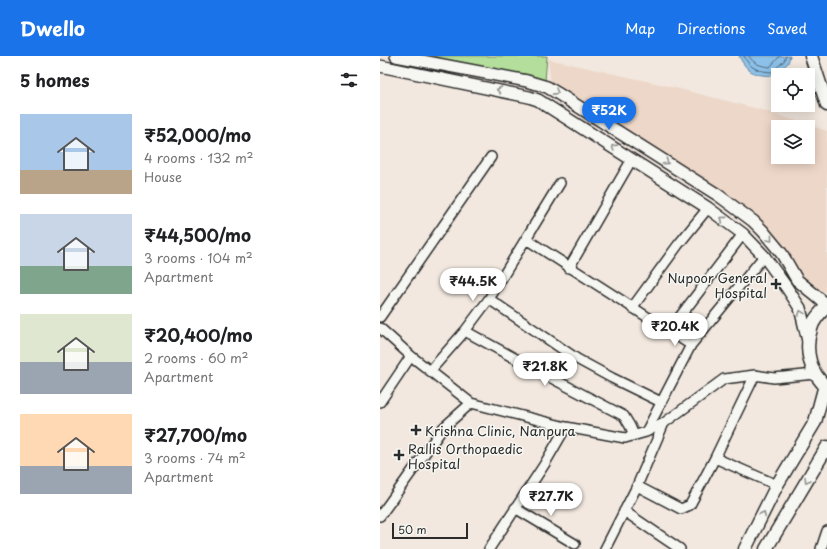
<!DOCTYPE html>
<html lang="en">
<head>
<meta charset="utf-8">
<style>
	:root { --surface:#fff; --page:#f2f2f2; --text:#202124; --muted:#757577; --accent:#1a73e8 }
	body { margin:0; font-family:"Playpen Sans",sans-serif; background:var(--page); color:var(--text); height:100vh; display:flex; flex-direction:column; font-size:15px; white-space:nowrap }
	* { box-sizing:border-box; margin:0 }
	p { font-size:13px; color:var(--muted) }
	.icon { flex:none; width:22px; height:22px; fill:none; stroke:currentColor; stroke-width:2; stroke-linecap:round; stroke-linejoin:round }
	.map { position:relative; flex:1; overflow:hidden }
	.drawer { display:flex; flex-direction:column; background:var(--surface); width:380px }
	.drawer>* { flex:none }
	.tools { position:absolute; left:391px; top:12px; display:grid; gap:8px }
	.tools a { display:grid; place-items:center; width:44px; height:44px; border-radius:0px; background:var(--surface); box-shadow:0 2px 10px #0003; font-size:20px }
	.scale { position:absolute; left:12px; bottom:10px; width:76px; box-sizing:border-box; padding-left:4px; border:2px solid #2b2b2b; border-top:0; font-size:11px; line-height:14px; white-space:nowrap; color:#2b2b2b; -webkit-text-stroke:3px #f6f6f2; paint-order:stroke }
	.price { position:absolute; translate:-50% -34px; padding:0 9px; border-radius:14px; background:#fff; color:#222; font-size:13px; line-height:26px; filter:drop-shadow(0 1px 2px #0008) }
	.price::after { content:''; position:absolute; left:50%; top:24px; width:12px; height:9px; margin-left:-6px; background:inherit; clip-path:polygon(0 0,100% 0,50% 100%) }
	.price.selected { background:var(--accent); color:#fff }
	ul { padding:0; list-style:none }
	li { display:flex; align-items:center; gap:12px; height:100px; padding:0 20px }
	li span { display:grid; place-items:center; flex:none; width:112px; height:80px; border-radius:0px; color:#555 }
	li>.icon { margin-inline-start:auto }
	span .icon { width:48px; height:48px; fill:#fffc; stroke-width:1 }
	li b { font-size:17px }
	h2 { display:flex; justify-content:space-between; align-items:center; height:48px; padding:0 20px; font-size:17px }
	header { display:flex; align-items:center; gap:24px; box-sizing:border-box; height:56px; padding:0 20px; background:var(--accent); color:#fff }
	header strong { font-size:19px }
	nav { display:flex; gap:22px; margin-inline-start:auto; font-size:14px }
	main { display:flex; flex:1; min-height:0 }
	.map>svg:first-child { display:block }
	.built { fill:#edd7c8; fill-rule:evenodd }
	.green { fill:#b3de9b; stroke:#6f8463 }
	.water { fill:#8cc1e9; stroke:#65859d }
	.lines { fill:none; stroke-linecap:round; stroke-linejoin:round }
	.shore { stroke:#526777; stroke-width:1 }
	.minor-casing { stroke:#2b2b2b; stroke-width:12 }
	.tertiary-casing { stroke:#2b2b2b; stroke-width:14 }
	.secondary-casing { stroke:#2b2b2b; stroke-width:15 }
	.minor { stroke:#f6f6f2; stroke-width:9 }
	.tertiary { stroke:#f6f6f2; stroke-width:11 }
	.secondary { stroke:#f6f6f2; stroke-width:12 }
	.oneway { stroke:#90908e }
	.poi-dot { fill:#2b2b2b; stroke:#f6f6f2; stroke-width:1.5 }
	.labels { text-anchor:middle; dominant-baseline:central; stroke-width:3; stroke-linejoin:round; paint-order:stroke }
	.poi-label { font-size:13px; fill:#2b2b2b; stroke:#f6f6f2; text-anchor:start }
</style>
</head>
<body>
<header>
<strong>Dwello</strong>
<nav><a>Map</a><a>Directions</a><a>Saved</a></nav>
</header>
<main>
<section class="drawer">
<h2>5 homes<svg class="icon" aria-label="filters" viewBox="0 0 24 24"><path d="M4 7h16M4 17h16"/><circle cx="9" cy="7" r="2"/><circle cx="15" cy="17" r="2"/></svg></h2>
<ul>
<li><span style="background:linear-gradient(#a9c7e8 70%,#b9a48a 0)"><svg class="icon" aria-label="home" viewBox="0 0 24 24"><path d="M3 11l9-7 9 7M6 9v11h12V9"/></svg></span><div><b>₹52,000/mo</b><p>4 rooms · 132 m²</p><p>House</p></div></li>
<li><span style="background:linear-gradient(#c9d6e8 65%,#7fa58c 0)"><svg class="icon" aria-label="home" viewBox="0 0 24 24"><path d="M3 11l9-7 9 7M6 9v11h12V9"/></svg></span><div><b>₹44,500/mo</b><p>3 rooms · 104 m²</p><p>Apartment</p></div></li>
<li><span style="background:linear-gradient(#dfe7d0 60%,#9aa5b1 0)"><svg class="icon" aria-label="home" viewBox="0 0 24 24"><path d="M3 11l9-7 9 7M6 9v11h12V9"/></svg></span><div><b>₹20,400/mo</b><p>2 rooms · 60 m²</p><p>Apartment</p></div></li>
<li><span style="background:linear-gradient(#ffd9b3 65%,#9aa5b1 0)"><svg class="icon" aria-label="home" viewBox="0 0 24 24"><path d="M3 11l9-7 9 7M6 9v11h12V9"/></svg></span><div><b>₹27,700/mo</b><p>3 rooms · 74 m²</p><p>Apartment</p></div></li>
</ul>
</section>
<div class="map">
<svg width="447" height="493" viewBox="0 0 447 493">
	<rect width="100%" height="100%" fill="#f2e8df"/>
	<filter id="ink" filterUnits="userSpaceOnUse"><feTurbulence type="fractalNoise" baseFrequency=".025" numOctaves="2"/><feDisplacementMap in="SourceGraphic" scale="8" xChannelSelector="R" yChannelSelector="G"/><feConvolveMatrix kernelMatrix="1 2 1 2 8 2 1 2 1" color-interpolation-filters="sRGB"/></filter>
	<g filter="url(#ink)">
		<!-- built -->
		<path class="built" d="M168,3L284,29L382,54L447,75V217L444,240L421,221L375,161L171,28ZM398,71H428V101H398Z"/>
		<!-- green -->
		<path class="green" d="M20,0H167L165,25Z"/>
		<!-- water -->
		<path class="water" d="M359,0H410L408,7L394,20C375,19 368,18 359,0Z"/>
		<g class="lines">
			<!-- shore -->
			<path class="shore" d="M364,0C370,13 378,15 392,16L404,5L406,0
				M369,0C373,8 381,10 390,11L400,0"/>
			<defs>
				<path id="minor" d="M146,183L311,289
					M189,212L252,103
					M109,243L197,303L232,322L281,346
					M252,252L298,189L328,152
					M0,261L111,101
					M0,272L31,300L91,347L186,371L245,382L266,376L284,367L344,323L375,319L394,322L435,318
					M85,275L160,316L244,360L250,370L254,379
					M289,275L363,178
					M50,315L85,275L109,243L180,127
					M0,346L31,300
					M266,376L311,289L384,200
					M335,402L397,429
					M257,430L301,453L310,449L335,402L375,319
					M135,452L195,488
					M244,455L300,493
					M0,460L63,372L91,347
					M109,493L164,409L186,371
					M225,493L257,430L284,367
					M441,493L447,475"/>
				<path id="tertiary" d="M16,0L147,25L167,31L177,37L338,139L373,165L383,175L402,198L417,224L447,249
					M0,10L149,41L158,44L328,152L363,178L384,200L407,232L420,252L428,285"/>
				<path id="secondary" d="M431,0L447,49
					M447,250C440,257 433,264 431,273C424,294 430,318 447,331
					M365,493L397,429L435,366L445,329
					M386,493L447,391"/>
			</defs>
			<!-- minor casing -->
			<use href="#minor" class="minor-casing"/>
			<!-- tertiary casing -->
			<use href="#tertiary" class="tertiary-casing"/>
			<!-- secondary casing -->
			<use href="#secondary" class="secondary-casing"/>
			<!-- minor -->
			<use href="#minor" class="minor"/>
			<!-- tertiary -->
			<use href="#tertiary" class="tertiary"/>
			<!-- secondary -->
			<use href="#secondary" class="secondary"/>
		</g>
		<!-- one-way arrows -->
		<defs><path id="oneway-chevron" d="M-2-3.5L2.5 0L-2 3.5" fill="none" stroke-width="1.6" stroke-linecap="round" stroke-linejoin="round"/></defs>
		<g class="oneway">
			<use href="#oneway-chevron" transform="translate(119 34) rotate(-169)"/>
			<use href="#oneway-chevron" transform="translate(176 36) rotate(29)"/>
			<use href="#oneway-chevron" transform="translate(234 91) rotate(-148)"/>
			<use href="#oneway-chevron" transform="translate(286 106) rotate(33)"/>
			<use href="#oneway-chevron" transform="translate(343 163) rotate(-143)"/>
			<use href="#oneway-chevron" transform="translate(390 183) rotate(50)"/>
			<use href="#oneway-chevron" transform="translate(421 257) rotate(-110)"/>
			<use href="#oneway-chevron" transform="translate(427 424) rotate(121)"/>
			<use href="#oneway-chevron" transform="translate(383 458) rotate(-63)"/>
		</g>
	</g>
	<!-- markers -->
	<g class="poi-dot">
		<path d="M394 222h4v4h4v4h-4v4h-4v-4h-4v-4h4z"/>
		<path d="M34 368h4v4h4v4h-4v4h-4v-4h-4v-4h4z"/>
		<path d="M17 393h4v4h4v4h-4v4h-4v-4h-4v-4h4z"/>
	</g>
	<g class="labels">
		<!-- poi labels -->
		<g class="poi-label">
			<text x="387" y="221" text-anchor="end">Nupoor General<tspan x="387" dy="15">Hospital</tspan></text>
			<text x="45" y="374">Krishna Clinic, Nanpura</text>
			<text x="28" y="392">Rallis Orthopaedic<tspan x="28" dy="15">Hospital</tspan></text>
		</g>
	</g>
</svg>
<div class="tools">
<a><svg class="icon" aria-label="locate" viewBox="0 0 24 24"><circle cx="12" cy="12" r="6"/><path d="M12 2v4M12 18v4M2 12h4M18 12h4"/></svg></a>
<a><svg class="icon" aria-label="layers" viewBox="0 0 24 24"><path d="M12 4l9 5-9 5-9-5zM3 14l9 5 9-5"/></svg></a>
</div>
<div class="scale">50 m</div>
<b class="price selected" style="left:229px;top:75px">₹52K</b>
<b class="price" style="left:93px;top:246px">₹44.5K</b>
<b class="price" style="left:295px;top:291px">₹20.4K</b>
<b class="price" style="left:165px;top:331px">₹21.8K</b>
<b class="price" style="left:171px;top:461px">₹27.7K</b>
</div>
</main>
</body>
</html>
